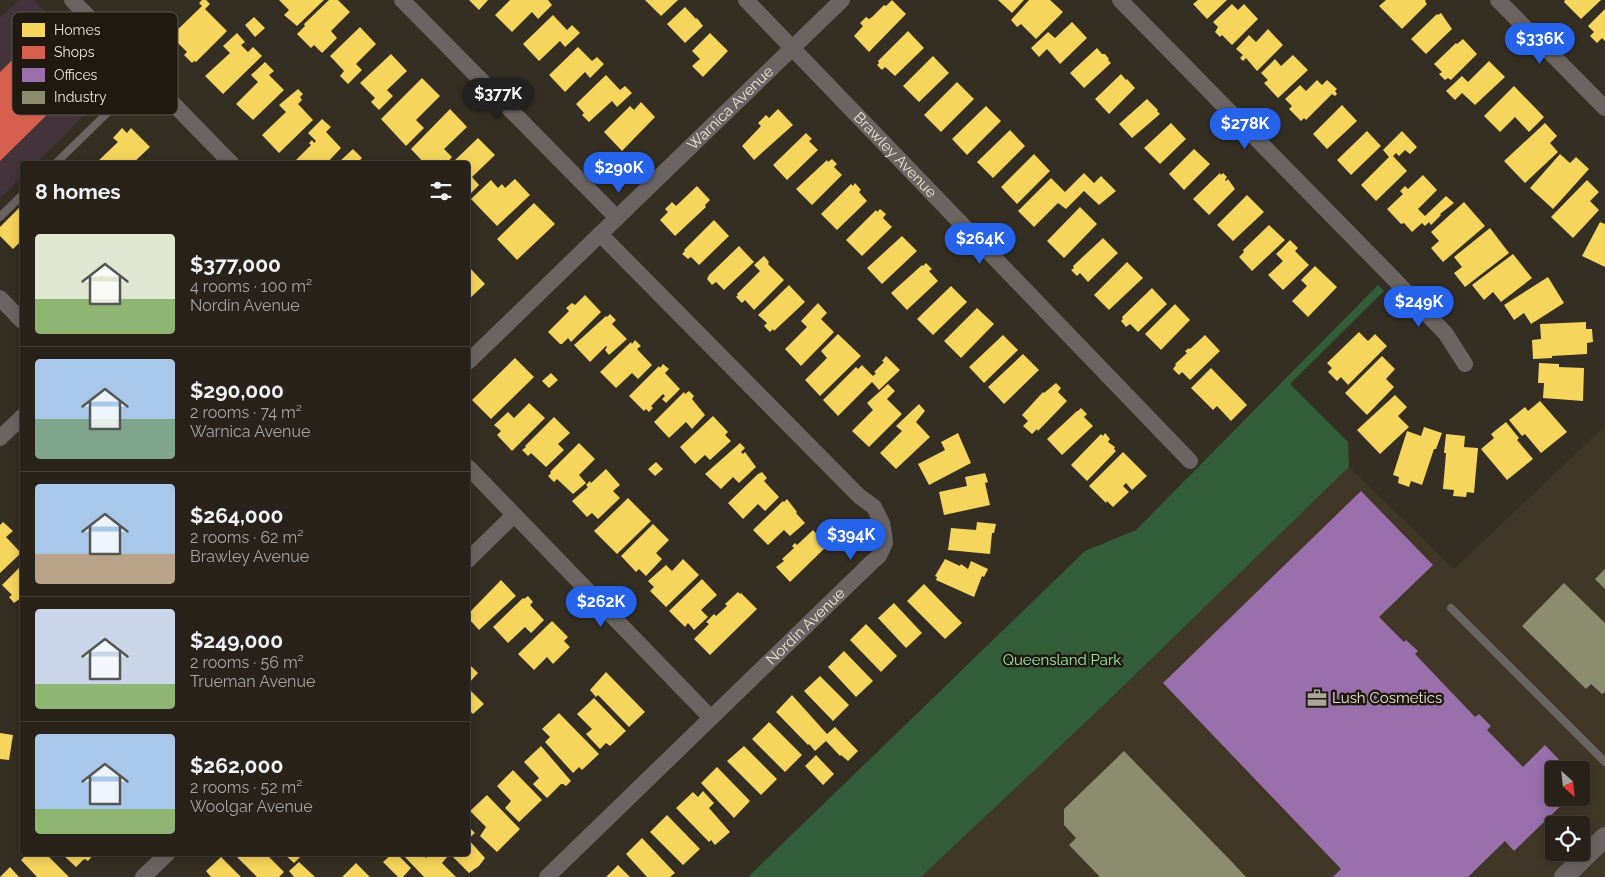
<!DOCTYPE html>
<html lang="en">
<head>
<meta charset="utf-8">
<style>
	:root { --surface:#28221a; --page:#342f27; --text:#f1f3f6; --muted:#a5a4a2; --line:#443f39; --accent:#2563eb }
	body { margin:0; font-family:Raleway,sans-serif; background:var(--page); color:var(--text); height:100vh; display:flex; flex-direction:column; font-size:19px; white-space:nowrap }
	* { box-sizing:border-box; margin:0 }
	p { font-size:16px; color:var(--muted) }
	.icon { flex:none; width:28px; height:28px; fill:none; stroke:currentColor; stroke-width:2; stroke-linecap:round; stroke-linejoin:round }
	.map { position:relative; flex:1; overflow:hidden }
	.side { position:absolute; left:20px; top:161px; width:450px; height:695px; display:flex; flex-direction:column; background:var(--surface); border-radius:5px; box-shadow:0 2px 12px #0003,0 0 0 1px var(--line) }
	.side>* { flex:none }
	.needle { width:32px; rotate:153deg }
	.controls { position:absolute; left:1545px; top:761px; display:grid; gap:10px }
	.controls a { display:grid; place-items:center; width:45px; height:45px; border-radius:5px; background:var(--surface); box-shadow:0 2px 12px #0003,0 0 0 1px var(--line); font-size:25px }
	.price { position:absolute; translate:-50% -42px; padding:0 11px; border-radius:18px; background:var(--accent); color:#fff; font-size:16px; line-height:32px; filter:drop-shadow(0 1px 2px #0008) }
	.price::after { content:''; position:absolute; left:50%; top:30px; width:15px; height:11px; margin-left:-8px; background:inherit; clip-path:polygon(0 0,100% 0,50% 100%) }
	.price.selected { background:#222; color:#fff }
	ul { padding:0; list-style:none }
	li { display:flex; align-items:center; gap:15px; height:125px; padding:0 15px }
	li+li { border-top:1px solid var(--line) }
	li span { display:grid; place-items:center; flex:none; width:140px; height:100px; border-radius:5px; color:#555 }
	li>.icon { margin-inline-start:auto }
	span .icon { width:60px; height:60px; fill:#fffc; stroke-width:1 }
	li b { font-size:21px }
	h2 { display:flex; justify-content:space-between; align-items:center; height:60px; padding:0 15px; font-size:21px }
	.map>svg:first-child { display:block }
	.commercial { fill:#44333a }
	.industrial { fill:#403727; fill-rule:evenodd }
	.green { fill:#325e39 }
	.homes { fill:#f6d55c }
	.shops { fill:#d6604d }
	.offices { fill:#9970ab }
	.industry { fill:#8c8c6e }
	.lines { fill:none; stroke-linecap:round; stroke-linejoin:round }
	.service { stroke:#6a6562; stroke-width:8 }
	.minor { stroke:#6a6562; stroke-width:16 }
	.tertiary { stroke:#6a6562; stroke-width:20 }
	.labels { text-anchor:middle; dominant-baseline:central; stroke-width:5; stroke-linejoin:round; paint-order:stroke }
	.street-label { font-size:15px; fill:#ece4d8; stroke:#1f1910 }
	.park-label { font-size:15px; fill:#96eca6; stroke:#1f1910 }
	.poi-label { font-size:15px; fill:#ece4d8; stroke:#1f1910; text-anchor:start }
	.key { fill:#1f1910; stroke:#5c564c; stroke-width:1 }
	.key-label { font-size:14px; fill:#ece4d8 }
</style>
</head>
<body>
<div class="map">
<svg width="1605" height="877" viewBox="0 0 1605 877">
	<rect width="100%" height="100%" fill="#352e23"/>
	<!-- commercial -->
	<path class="commercial" d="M19,0H34L113,87L35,164H22V176L0,198V18Z"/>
	<!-- industrial -->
	<path class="industrial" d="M1605,426V877H921L1105,704L1349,467L1454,569ZM1554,770H1581V798H1554ZM1554,825H1581V852H1554Z"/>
	<!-- green -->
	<path class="green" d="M1378,285L1384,291L1290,384L1348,442L1349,467L1105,704L921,877H748L1085,551L1136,530Z"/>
	<!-- homes -->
	<path class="homes" d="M202,0H206L210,4L205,9L227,31L196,62L194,61L192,63L184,55L187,52L171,36L202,6L199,3Z
		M279,0H324L297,26L284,15L289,10Z
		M329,0H338L350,12L331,31L337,38L322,53L314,45L311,48L297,34L305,26L304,24Z
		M469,0H488L479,10Z
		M510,0H548L552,5L538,19L532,12L512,32L495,15Z
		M645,0H678L661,16Z
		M892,0L906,14L869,52L854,36L863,26L860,23L866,17L869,19L872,17L884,5L886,6Z
		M998,0H1024L1012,13Z
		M1029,0H1050L1063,12L1036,39L1021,24L1017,27L1011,20Z
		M1198,0H1227L1207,19L1193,4Z
		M1386,0H1426L1425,1L1427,4L1402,29L1379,6Z
		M1565,0H1601L1581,19L1564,2Z
		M1232,4L1238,10L1244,4L1258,19L1232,45L1222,35L1220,37L1215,32L1218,27L1213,22Z
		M685,7L696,19L697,18L703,26L685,43L667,24Z
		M1605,9V41L1602,38L1597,43L1590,36L1594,32L1588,26Z
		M1441,13L1452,29L1426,54L1411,39L1437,14L1438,15Z
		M553,15L567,30L572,25L580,33L565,47L560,41L539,61L523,44Z
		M254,17L265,28L255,37L245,25Z
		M1072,22L1087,38L1060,64L1047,49L1039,57L1031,48L1048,32L1055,38Z
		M360,27L376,44L356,64L362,70L348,84L340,76L344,71L330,56Z
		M1268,29L1283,45L1257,71L1246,58L1243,61L1240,58L1243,55L1236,49L1249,35L1256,42Z
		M908,31L924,48L895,76L885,67L882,70L877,65L879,63L878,61Z
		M237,33L245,42L241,45L248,52L253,47L262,56L223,94L205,76L230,53L223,46Z
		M710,33L728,51L703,77L692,66L700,59L692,51Z
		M1463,39L1477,54L1451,80L1448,78L1445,80L1439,74L1442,72L1434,64L1456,43L1457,44Z
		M578,47L592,61L597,57L604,64L590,78L585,72L565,92L549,75Z
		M1097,48L1102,54H1105L1109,59L1108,60L1111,63L1084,88L1070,73Z
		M391,54L407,71L387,90L393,96L379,110L371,102L375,98L360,83Z
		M1293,55L1308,70L1278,98L1264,83L1268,80L1261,73L1275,59L1281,66Z
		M933,56L949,73L919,102L903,86Z
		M1489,61L1505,77L1475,105L1462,93L1455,100L1446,91L1462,76L1468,82Z
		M265,62L274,71L269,75L284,90L253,120L236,104L258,82L251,75Z
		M1121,74L1126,80L1127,79L1135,88L1109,114L1095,99Z
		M606,75L620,90L625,86L632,93L617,107L612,101L589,122L582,115L584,113L576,104Z
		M422,78L440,96L416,120L424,128L406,146L381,119Z
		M1317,80L1322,85L1327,80L1337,89L1335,91L1337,94L1335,96L1332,94L1306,120L1304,118L1301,121L1289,109L1292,106L1285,99L1300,85L1306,91Z
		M957,82L974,99L941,132L924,115Z
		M1514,86L1544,117L1529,132L1515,117L1500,132L1484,116Z
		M298,89L303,94L300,97L302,100L298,104L313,120L279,153L262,135L286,112L279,105Z
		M1147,99L1158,110L1157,111L1160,114L1132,138L1119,124Z
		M641,102L655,117L622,151L604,132L630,106L634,110Z
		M1342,105L1357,121L1327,149L1313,134Z
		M986,106L1001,121L967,155L952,139Z
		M450,109L467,127L444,149L452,157L446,164H425L411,149Z
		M778,109L793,125L754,160L742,146L761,126L758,123L766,115L769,118Z
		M322,119L331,127L326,132L341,148L326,164H296L294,162L311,145L309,143L312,140L314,143L316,141L308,133Z
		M1171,123L1186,139L1160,164L1144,148Z
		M1545,123L1557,136L1550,143L1558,152L1525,183L1504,161Z
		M122,128L127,133L131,128L150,147L132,164H99L97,162L118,142L113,138Z
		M1010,130L1025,146L993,178L977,162Z
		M1367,131L1381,146L1351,175L1337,160Z
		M1402,131L1417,147L1410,154L1405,150L1399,156L1396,153L1393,156L1407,171L1376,201L1361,185L1389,157L1383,150Z
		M806,133L812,139L809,141L818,150L787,180L773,165Z
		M478,138L495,155L472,177L479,185L468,196V164H451Z
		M353,149L362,158L356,164H340L339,162Z
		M1194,149L1210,164L1184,190L1169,174Z
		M1034,154L1050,171L1017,204L1001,187Z
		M1560,154L1570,163L1576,157L1589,169L1553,209L1530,188Z
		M832,159L837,164L834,167L842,175L812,205L796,189L827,160L828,162Z
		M1084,173L1094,183L1101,176L1116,191L1099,205L1084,191L1066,209L1058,203L1034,227L1018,211L1051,178L1065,192Z
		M1220,173L1221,175L1223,173L1227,177L1225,180L1226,181L1228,179L1235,189L1209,215L1193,199Z
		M1423,175L1437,190L1418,209L1425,216L1446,196L1454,203L1440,214L1441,215L1431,225L1429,222L1425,226L1422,223L1412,232L1404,223L1401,224L1387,209L1403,194L1400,191L1405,186L1408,189Z
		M515,179L530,195L497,226L471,199L491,180L498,188L502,184L505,188Z
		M1587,180L1599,192L1590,201L1599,210L1573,238L1551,217Z
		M855,183L861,190L859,192L867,201L837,230L821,214L851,184L853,186Z
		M697,186L710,200L705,205L706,207L675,236L660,220L668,212L665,209L672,202L676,206Z
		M1247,195L1264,212L1233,241L1217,225Z
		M1464,202L1485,226L1443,262L1431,248L1439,241L1431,232Z
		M534,203L555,224L517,260L497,239Z
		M22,205V240L13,249L0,236V227Z
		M1080,207L1097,224L1064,258L1047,241Z
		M880,209L886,214L883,218L892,227L862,256L846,240L876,210L877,212Z
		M714,220L729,236L699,265L691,257L688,259L682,254L685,251L684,250Z
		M1600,222L1605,224V267L1582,256Z
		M1269,225L1285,240L1252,271L1239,257L1244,252L1243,250Z
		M1490,228L1509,253L1465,287L1454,273L1462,267L1454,257Z
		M902,236L917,251L882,284L867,268Z
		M1103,238L1118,253L1088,282L1080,273L1077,276L1071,270L1074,268L1073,266Z
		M1290,240L1298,248L1295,251L1309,265L1283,290L1268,275L1283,261L1276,254Z
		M739,246L754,262L724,290L716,282L712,285L707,279L709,275Z
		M1513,254L1532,278L1501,302L1493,292L1484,300L1472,285Z
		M764,256L769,262L768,264L784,280L754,310L745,300L742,303L736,297L738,295L737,294L760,271L754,265Z
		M1127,262L1143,278L1109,310L1094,295Z
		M926,263L932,269L929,271L938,281L907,310L891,293L922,265L923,266Z
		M468,266L485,284L468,300Z
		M1315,266L1337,287L1308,317L1292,301L1307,286L1301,280Z
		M1548,277L1564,303L1531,324L1524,313L1514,320L1504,305Z
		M789,285L805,302L774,331L773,329L770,332L764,326L767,323L758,315Z
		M951,286L967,302L933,335L917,319Z
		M1152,288L1167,304L1138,332L1130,324L1126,327L1121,321L1123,319L1122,317Z
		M585,295L601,312L571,342L568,338L562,344H560L548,332L569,311L566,308L572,303L575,305Z
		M818,303L827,313L821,319L834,332L801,366L785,349L807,327L801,321Z
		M1175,304L1190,320L1161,350L1145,334Z
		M977,308L994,324L961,358L944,341Z
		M610,314L616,320L612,324L627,339L609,355L605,350L607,347L606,346L590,362L574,345L606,316L607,317Z
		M1586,322V329H1592L1593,342L1587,343V354L1552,356V358L1533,359L1532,340L1541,339L1540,324Z
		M1359,332L1368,341L1375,334L1387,346L1348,385L1341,377L1337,381L1328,372L1332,368L1327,363Z
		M838,334L861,356L820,396L805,380L827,358L821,351Z
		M1003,335L1018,350L984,383L969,367Z
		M1205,335L1220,351L1190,380L1182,372L1179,375L1173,369L1176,365L1175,364L1187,353L1185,351L1189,348L1190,349Z
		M635,340L641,346L637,349L652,365L638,379L632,373L616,388L600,372L631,342L632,344Z
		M1023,354L1039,370L1004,404L988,387Z
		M886,356L900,370L879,390L872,382L838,416L823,400L856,367L858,369L862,365L873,376L876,373L874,372L884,362L882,361Z
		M1382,356L1395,369L1386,379L1394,387L1367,415L1345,393Z
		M515,358L534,377L491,419L472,400Z
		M1539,363L1559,364V367L1584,368L1583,401L1543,398L1544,383H1538Z
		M663,364L669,369L665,373L680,389L666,403L662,399L665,396L663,394L651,406L653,408L649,412L646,409L644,411L629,396L659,366L660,368Z
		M1211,368L1247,405L1231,421L1217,406L1213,410L1191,388Z
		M551,373L558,380L549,388L542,381Z
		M1056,383L1061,388L1058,392L1067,401L1038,431L1037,429L1032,434L1023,426L1028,421L1022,415L1043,392L1044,393Z
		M888,384L895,391L887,399L902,414L869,447L852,431L873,410L867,403Z
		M689,391L694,396L692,399L705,415L692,429L686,422L669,438L654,422L684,392L685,394Z
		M1395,395L1407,407L1398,416L1409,427L1380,454L1357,430Z
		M1540,401L1567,432L1541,453L1525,434L1522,436L1509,420L1525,407L1528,411Z
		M529,403L545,418L512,451L497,435L501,431L494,425L508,412L514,418Z
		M919,404L925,411L916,422L930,437L896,469L880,453L902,431L896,426Z
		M1081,408L1087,414L1084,417L1093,426L1062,455L1047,439L1077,411H1078Z
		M713,416L728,432L725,435L731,441L710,460L705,455L695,464L680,447Z
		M554,417L570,433L558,444L564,450L546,467L531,453L528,456L522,450L526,447L525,446Z
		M1506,422L1519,438L1517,440L1533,459L1507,480L1481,449L1494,438L1491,434Z
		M1424,427L1442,433L1436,449H1434L1422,485L1411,481L1409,487L1398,483L1399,477L1393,475L1407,431L1421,436Z
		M958,433L971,463L929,485L918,464L945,450L941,442Z
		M1105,433L1110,439L1108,442L1115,447L1114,449L1116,451L1087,481L1071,465L1101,434L1103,436Z
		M1446,434L1465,436L1464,447L1478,448L1474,493L1467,492L1466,497L1453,496L1454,490L1443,489L1446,453H1444Z
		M579,443L595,459L579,475L586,483L573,494L557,479L554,482L548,476L551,473L550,472Z
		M740,443L745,448L741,452L743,454L745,452L756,467L739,483L733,477L721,489L705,474Z
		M1123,452L1147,476L1132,490L1126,483L1123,486L1129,492L1113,507L1107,501L1106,503L1089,486Z
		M656,462L663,469L655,476L648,469Z
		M606,469L620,485L613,491L620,498L598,519L592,513L587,517L572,501L588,487L586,485L590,481L591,483Z
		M762,472L767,478L764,481L779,497L765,511L758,504L743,519L728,503L758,474Z
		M985,473L988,482L985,483L990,505L944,515L939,492L967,486L965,477Z
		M628,498L651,521L617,554L594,531Z
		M787,499L797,512L796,513L805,523L790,536L784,530L768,545L753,530L783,501L784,502Z
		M3,522L13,531L6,537L21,553L0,573V525Z
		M977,522L996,524L994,533H992L990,554L948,550L951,528L976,530Z
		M653,524L669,540L656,553L662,559L646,576L639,569L636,572L621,556Z
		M813,530L827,546L790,582L776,567L784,561L782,559L794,548L792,546L795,543L797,545Z
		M683,559L699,575L666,607L650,591L654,587L648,581L666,565L672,571Z
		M945,559L960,566L961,564L968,569L971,561L988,569L984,577L982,576L974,597L936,580L937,577L935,576Z
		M22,565V597L14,603L9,597L12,595L2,585Z
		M702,579L717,595L701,610L708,617L694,630L688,623L685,627L669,611Z
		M501,580L516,596L479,630L468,618V614Z
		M924,584L962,623L945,639L907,601Z
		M738,592L740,594L741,593L757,609L710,655L694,639L709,624L706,622L714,614L716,616L727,606L725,604Z
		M528,596L533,602L530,605L544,620L531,633L525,627L508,643L493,627L523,598L524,599Z
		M894,603L922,633L906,648L878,618Z
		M552,621L568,637L564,641L570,647L553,664L547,657L534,670L518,654Z
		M866,624L897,656L881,672L850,640Z
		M844,651L873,681L856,697L828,667Z
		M468,663L478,673L468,684Z
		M606,672L645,712L629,727L598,695L596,697L590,690Z
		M820,676L849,705L833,721L804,691Z
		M468,688L484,704L473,714L468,709Z
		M792,695L827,734L835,727L858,751L848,761L841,755L840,756L826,741L815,751L809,744L808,745L776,712Z
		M594,698L626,731L610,746L606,743L600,749L586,734L592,729L577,714Z
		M559,713L599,754L582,770L579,767L573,773L545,742L550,737L542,729Z
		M769,722L802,755L785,772L752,739Z
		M0,733L13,735L9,760L0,759Z
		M541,746L571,781L566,786L563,784H561L547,798L533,784L539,778L524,762Z
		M744,746L777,779L761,795L727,761Z
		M816,755L834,774L823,785L805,766Z
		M717,767L750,801L734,818L701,783Z
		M513,770L542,800L519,822L505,808L511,801L497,786Z
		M703,791L714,803L709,808L730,832L715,845L711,840L709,842L676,808L693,792L698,797Z
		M487,795L520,829L497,852L480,836L486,827L470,811Z
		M667,815L700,849L683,865L650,832Z
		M468,826L475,833L468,839L485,858L479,866L469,873L450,854H468Z
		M642,838L675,873L670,877H647L626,854Z
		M27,854H46L69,877H37L21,860Z
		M62,854H92L93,855L88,861L85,859L83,860L76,867Z
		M236,854H266L284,872L279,877H257L235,855Z
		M284,854H303L294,863Z
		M392,854H397L411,868L403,877H398L383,862Z
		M407,854H422L426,858L430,854H446L448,856L442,863L456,877H424L404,856Z
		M221,857L241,877H211L206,871Z
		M299,862L315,877H294L289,871Z
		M356,863L370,877H342Z
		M618,865L630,877H606Z
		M10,867L19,877H0Z"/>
	<!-- shops -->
	<path class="shops" d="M43,30H52L82,61L49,93L59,103L0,161V72Z"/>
	<!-- offices -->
	<path class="offices" d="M1361,491L1433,565L1379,617L1404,642L1406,640L1418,651L1415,654L1475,717L1479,714L1491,726L1487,730L1523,767L1545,745L1569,770H1554V798H1569L1514,851L1505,841L1468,877H1333L1341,869L1163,683Z"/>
	<!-- industry -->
	<path class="industry" d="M1605,569V589L1595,579Z
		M1564,583L1605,623V692L1602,694L1591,684L1586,689L1522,626Z
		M1124,751L1232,862L1246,877H1100L1069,845L1076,838L1064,825V809Z"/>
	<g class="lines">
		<!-- service -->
		<path class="service" d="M55,164L146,75
			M0,217L22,195
			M1451,608L1605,762"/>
		<!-- minor -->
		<g class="minor">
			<path d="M72,0L232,164"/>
			<path d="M402,0L617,218"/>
			<path id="s1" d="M746,0L1190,461"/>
			<path d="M1120,0L1393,278L1446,334L1465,364"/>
			<path d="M1498,0L1605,108"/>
			<path d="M0,298L22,321"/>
			<path id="s2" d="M468,362L842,0"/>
			<path d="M0,438L22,417"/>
			<path d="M468,467L711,718"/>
			<path d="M468,560L514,515"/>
			<path d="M143,877L167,854"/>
			<path id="s3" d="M547,877L872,562L879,556L885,543L884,534L882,523L874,507L859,496L600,234"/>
		</g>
		<!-- tertiary -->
		<path class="tertiary" d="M1564,877L1605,837"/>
	</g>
	<!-- icons -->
	<defs>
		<symbol id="office-bare" viewBox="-9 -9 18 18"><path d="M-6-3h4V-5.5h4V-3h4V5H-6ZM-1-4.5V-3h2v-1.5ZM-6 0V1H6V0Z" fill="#aca499" stroke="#1f1910" stroke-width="2.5" paint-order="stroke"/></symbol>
	</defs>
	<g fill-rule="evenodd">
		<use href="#office-bare" x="1303" y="684" width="28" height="28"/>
	</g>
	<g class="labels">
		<!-- street labels -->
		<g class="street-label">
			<text stroke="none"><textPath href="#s2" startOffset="365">Warnica Avenue</textPath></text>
			<text stroke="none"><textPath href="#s1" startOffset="215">Brawley Avenue</textPath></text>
			<text stroke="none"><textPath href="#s3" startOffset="360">Nordin Avenue</textPath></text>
		</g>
		<!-- park labels -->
		<g class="park-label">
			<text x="1062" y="660">Queensland Park</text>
		</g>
		<!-- poi labels -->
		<g class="poi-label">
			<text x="1332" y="698">Lush Cosmetics</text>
		</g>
	</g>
	<!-- legend -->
	<rect x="12" y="12" width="166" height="103" rx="8" class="key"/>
	<rect x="22" y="23" width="23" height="14" fill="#f6d55c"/>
	<rect x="22" y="46" width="23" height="13" fill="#d6604d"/>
	<rect x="22" y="68" width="23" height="14" fill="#9970ab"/>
	<rect x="22" y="91" width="23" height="13" fill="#8c8c6e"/>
	<g class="key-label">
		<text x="54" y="35">Homes</text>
		<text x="54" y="57">Shops</text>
		<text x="54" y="80">Offices</text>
		<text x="54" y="102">Industry</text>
	</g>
</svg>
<div class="controls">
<a><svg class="needle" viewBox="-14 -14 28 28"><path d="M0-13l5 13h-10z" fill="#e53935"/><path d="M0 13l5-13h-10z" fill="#a5a4a2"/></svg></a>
<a><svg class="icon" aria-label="locate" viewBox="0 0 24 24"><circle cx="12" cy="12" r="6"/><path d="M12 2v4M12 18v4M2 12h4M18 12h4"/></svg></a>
</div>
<b class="price" style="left:1540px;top:65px">$336K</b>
<b class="price selected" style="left:498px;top:120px">$377K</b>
<b class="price" style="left:1245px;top:150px">$278K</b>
<b class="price" style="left:619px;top:194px">$290K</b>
<b class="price" style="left:980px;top:265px">$264K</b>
<b class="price" style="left:1419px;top:328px">$249K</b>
<b class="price" style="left:851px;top:561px">$394K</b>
<b class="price" style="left:601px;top:628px">$262K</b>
<section class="side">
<h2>8 homes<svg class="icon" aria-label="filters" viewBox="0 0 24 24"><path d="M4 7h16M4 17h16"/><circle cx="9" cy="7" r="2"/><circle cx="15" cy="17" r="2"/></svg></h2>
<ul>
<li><span style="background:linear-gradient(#dfe7d0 65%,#8fb573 0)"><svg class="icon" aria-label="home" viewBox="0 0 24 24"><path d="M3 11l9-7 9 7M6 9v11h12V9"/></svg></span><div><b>$377,000</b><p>4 rooms · 100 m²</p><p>Nordin Avenue</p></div></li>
<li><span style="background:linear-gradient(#a9c7e8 60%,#7fa58c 0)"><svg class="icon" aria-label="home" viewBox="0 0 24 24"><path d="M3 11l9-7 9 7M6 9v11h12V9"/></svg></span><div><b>$290,000</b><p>2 rooms · 74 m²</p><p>Warnica Avenue</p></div></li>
<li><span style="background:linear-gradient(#a9c7e8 70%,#b9a48a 0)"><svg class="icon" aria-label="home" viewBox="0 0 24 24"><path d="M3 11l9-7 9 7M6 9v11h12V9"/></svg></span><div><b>$264,000</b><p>2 rooms · 62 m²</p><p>Brawley Avenue</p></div></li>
<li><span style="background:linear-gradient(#c9d6e8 75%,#8fb573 0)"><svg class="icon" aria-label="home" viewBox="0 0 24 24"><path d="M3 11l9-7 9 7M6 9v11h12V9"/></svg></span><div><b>$249,000</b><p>2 rooms · 56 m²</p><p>Trueman Avenue</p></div></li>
<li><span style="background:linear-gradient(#a9c7e8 75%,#8fb573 0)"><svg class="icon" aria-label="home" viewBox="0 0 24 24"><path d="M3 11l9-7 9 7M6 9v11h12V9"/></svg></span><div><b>$262,000</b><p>2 rooms · 52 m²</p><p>Woolgar Avenue</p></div></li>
</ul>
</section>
</div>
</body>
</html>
